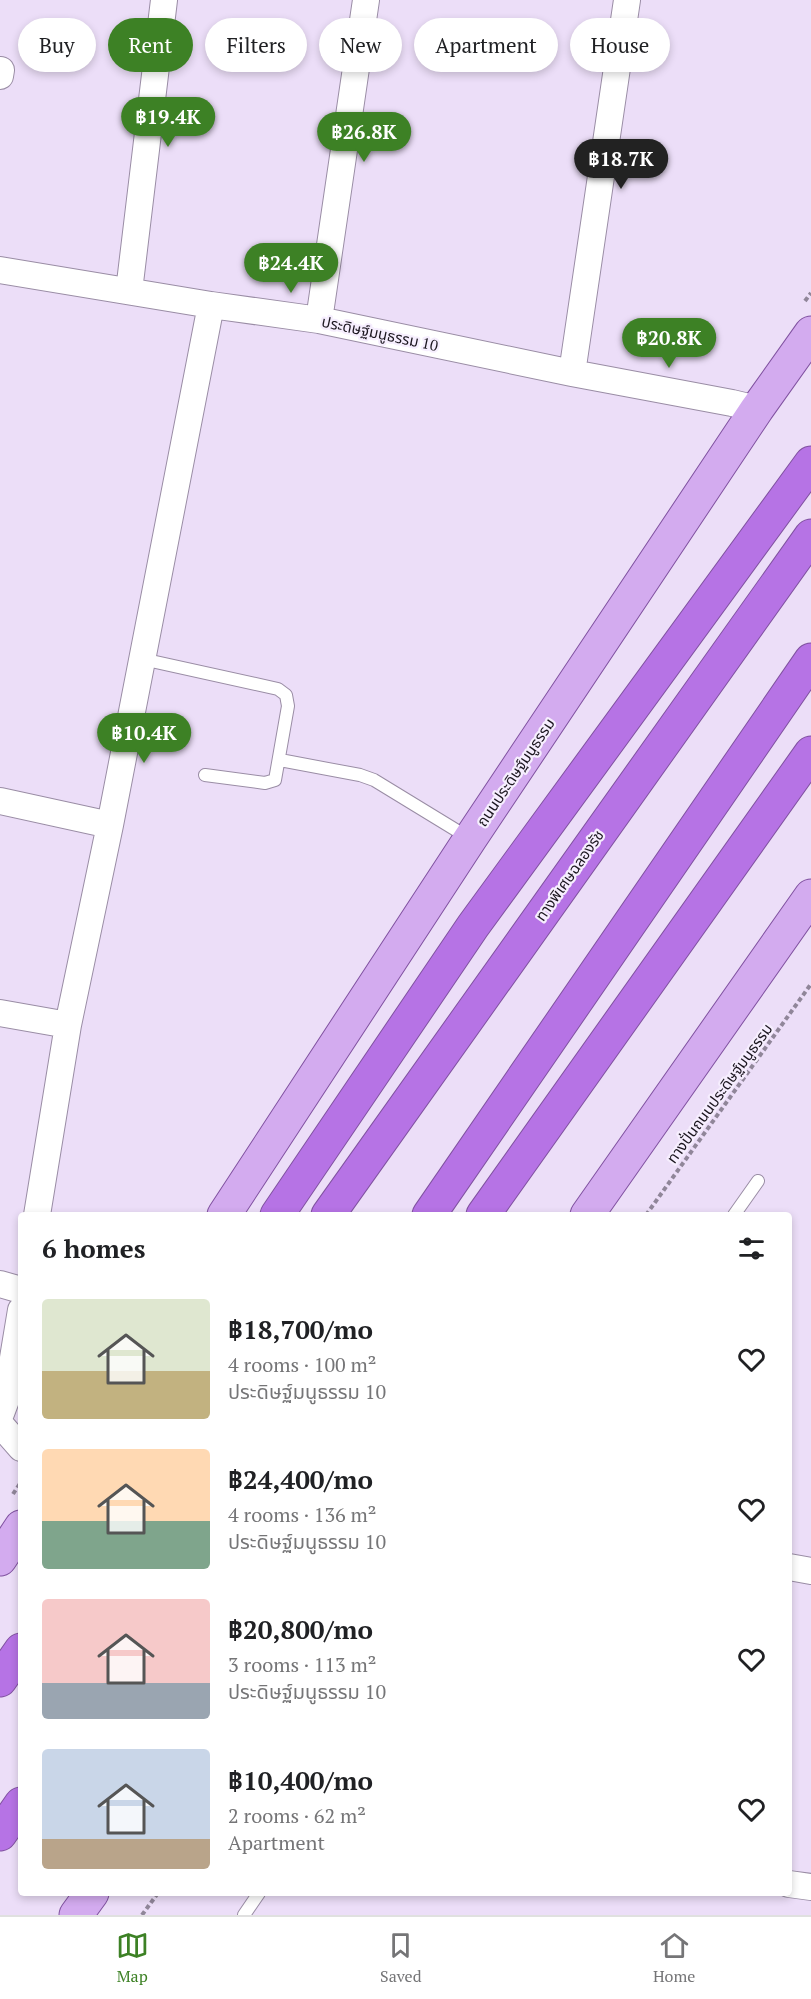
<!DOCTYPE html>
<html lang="en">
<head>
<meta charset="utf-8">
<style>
	:root { --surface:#fff; --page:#f2f2f2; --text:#202124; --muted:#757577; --line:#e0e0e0; --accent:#3d8125 }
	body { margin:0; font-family:"PT Serif","Noto Sans Thai",serif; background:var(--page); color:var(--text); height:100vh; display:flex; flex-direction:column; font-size:22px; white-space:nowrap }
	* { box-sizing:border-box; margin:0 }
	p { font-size:20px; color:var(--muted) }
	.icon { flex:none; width:33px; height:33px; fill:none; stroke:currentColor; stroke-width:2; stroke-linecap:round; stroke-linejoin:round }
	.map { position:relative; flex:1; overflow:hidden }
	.panel { position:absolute; left:18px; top:1212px; width:774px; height:684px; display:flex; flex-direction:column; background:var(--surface); border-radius:6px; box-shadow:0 3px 9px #0003 }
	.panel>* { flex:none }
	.top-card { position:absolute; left:18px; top:18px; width:776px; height:54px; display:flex; gap:12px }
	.price { position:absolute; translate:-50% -51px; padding:0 14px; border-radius:21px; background:var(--accent); color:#fff; font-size:20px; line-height:39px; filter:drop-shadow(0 2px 3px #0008) }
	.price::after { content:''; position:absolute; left:50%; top:36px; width:18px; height:14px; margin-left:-9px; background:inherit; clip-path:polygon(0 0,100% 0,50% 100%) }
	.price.active { background:#222; color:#fff }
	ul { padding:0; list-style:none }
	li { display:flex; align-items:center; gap:18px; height:150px; padding:0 24px }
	li span { display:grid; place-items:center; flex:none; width:168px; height:120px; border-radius:6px; color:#555 }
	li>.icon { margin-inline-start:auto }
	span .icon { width:72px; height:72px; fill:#fffc; stroke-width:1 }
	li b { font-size:26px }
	h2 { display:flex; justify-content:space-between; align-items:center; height:72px; padding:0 24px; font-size:26px }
	.chip { padding:0 21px; border-radius:27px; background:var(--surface); box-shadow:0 3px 9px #0003; font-size:21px; line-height:54px }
	.chip.active { background:var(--accent); color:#fff }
	.dock { display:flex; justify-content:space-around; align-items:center; height:84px; border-top:2px solid var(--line); background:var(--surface); font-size:16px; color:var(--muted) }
	.dock a { display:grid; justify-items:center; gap:3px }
	.dock .active { color:var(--accent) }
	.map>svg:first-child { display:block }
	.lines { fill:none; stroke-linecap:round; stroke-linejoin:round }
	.service-casing { stroke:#9a8da5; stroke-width:14 }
	.minor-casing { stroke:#9a8da5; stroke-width:28 }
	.primary-casing { stroke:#8052a0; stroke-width:35 }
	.motorway-casing { stroke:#8052a0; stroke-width:35 }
	.path { stroke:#908699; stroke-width:4; stroke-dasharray:4.5 3; stroke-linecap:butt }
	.service { stroke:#fff; stroke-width:12 }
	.minor { stroke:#fff; stroke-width:26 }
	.primary { stroke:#d3abef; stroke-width:33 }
	.motorway { stroke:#b673e5; stroke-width:33 }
	.labels { text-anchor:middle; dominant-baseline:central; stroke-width:4.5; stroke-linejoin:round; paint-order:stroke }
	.street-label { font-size:15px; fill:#1b161f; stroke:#f6eefe }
</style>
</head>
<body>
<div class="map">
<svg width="811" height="1915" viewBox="0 0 811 1915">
	<rect width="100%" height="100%" fill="#ecdef8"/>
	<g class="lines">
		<defs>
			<path id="service" d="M142,659L278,689L286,695L288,706L275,780L265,783L205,775
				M280,760L360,775L374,780L469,838
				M734,1215L758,1181
				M244,1915L259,1893"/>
			<path id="minor" d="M0,76L1,70
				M0,270L211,305L319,320L572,373L732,403L757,409
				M129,291L164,0
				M319,320L366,0
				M572,373L627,0
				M0,801L110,825
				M0,1013L68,1025
				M37,1215L68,1025L110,825L211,305
				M0,1284L21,1290
				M0,1416L6,1400L21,1310
				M0,1424L21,1448
				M789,1567L811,1571
				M789,1884L811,1887"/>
			<path id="primary" d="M224,1215L470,839L757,409L811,333
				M587,1215L811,896
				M0,1559L21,1527
				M76,1915L92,1893"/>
			<path id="motorway" d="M277,1215L473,926L811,463
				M328,1215L811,536
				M429,1215L811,660
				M483,1215L811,753
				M0,1680L21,1650
				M0,1834L21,1804"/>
		</defs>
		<!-- service casing -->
		<use href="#service" class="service-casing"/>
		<!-- minor casing -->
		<use href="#minor" class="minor-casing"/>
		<!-- primary casing -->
		<use href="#primary" class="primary-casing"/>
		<!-- motorway casing -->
		<use href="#motorway" class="motorway-casing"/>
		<!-- path -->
		<path class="path" d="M805,301L811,293
			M646,1215L811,984
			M13,1494L21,1482
			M142,1915L158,1893"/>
		<!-- service -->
		<use href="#service" class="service"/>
		<!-- minor -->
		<use href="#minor" class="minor"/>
		<!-- primary -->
		<use href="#primary" class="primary"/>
		<!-- motorway -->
		<use href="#motorway" class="motorway"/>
	</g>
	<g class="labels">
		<!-- street labels -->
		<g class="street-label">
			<text transform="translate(380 333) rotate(12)">ประดิษฐ์มนูธรรม 10</text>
			<text transform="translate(515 772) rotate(-56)">ถนนประดิษฐ์มนูธรรม</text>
			<text transform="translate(569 875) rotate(-55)">ทางพิเศษฉลองรัช</text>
			<text transform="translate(719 1093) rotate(-54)">ทางปั่นถนนประดิษฐ์มนูธรรม</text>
		</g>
	</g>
</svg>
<b class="price" style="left:168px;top:148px">฿19.4K</b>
<b class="price" style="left:364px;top:163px">฿26.8K</b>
<b class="price active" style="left:621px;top:190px">฿18.7K</b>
<b class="price" style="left:291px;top:294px">฿24.4K</b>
<b class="price" style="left:669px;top:369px">฿20.8K</b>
<b class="price" style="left:144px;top:764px">฿10.4K</b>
<div class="top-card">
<a class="chip">Buy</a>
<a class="chip active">Rent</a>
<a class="chip">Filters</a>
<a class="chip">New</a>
<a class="chip">Apartment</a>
<a class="chip">House</a>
</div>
<section class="panel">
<h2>6 homes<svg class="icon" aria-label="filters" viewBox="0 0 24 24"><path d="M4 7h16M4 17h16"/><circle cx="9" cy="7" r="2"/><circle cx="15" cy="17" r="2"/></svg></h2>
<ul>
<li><span style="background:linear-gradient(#dfe7d0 60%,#c2b280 0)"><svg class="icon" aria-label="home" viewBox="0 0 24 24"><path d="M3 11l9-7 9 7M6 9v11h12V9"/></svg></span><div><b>฿18,700/mo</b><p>4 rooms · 100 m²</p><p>ประดิษฐ์มนูธรรม 10</p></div><svg class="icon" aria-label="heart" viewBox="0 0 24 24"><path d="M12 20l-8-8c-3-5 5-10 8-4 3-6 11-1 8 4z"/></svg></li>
<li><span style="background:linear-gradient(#ffd9b3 60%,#7fa58c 0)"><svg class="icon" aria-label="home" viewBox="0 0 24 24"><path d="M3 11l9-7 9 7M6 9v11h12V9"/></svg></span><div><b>฿24,400/mo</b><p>4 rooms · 136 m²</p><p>ประดิษฐ์มนูธรรม 10</p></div><svg class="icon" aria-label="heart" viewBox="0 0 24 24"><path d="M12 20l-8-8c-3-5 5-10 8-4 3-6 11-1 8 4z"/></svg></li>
<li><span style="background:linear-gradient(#f6c9c9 70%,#9aa5b1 0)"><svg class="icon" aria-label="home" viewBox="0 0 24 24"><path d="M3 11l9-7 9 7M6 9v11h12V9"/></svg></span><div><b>฿20,800/mo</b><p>3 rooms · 113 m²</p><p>ประดิษฐ์มนูธรรม 10</p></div><svg class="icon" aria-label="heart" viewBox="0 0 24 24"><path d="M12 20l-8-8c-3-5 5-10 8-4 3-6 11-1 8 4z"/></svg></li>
<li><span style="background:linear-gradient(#c9d6e8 75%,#b9a48a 0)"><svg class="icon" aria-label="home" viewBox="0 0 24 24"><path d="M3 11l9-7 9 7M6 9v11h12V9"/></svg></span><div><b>฿10,400/mo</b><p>2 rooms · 62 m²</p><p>Apartment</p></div><svg class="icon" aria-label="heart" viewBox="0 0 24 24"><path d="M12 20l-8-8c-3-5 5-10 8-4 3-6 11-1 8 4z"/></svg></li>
</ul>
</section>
</div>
<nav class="dock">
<a class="active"><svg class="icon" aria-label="map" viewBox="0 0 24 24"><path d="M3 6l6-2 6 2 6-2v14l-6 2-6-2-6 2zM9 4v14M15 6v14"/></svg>Map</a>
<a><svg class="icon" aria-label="saved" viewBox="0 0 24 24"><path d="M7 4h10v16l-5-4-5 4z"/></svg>Saved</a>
<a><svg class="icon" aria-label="home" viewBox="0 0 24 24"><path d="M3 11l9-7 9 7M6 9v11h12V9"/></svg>Home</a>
</nav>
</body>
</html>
